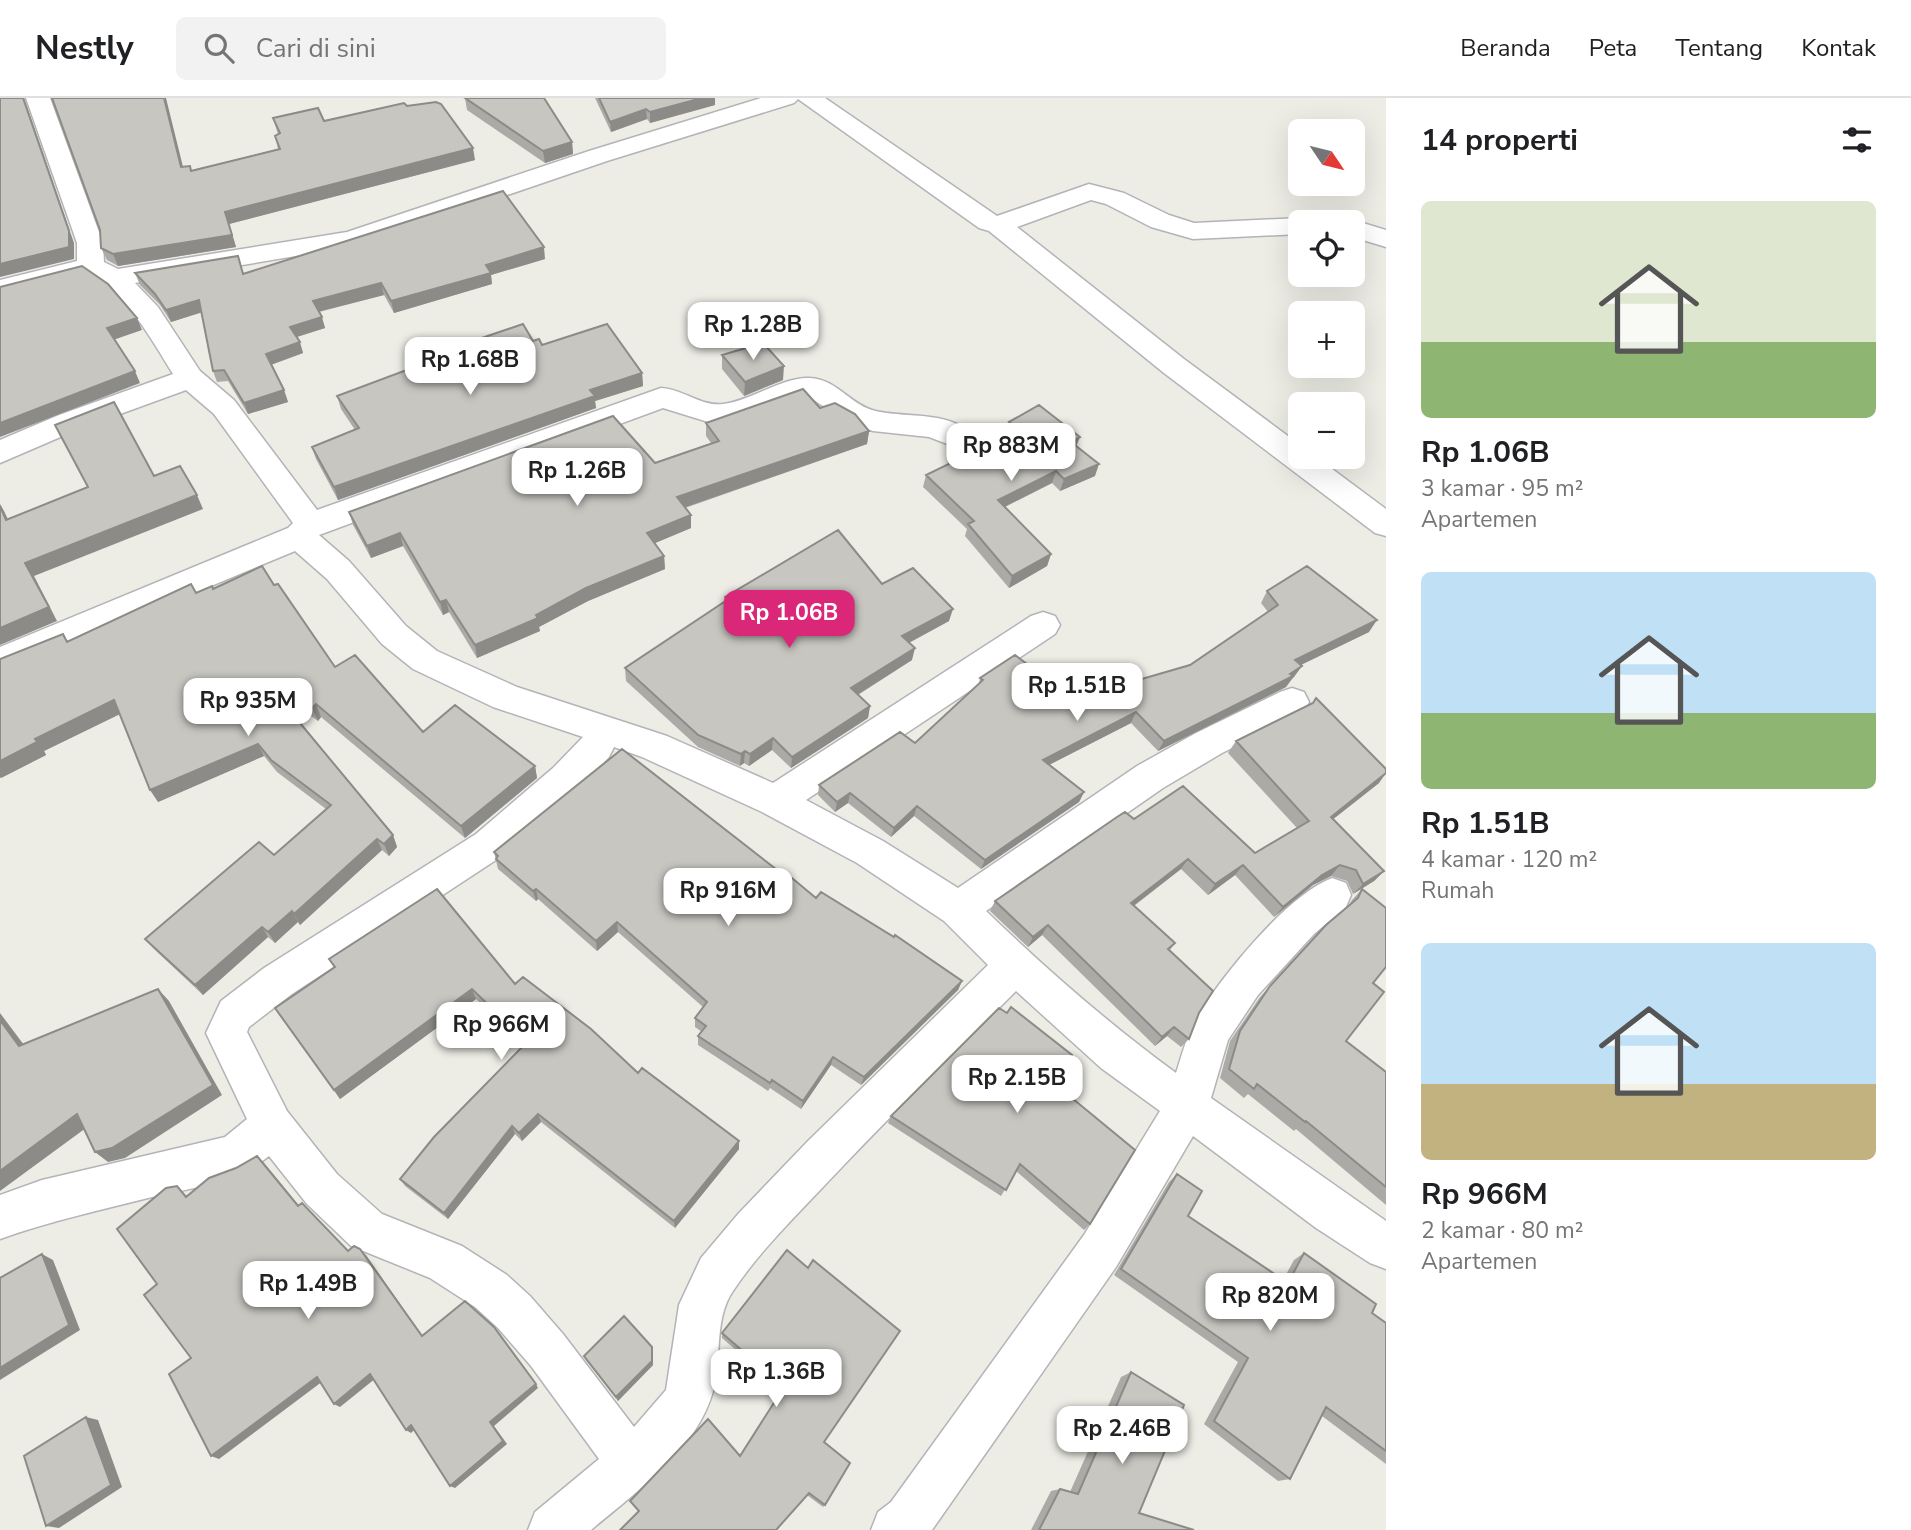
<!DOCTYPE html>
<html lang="id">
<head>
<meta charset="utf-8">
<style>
	:root { --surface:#fff; --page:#f2f2f2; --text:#202124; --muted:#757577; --line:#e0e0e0; --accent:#db2777 }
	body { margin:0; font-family:"Nunito Sans",sans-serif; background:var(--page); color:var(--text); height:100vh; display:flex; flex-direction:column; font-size:26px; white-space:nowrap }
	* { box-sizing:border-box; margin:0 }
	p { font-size:23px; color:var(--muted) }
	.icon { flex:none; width:38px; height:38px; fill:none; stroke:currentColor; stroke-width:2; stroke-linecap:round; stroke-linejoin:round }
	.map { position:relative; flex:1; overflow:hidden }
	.side { display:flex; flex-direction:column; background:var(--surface); width:525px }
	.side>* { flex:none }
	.needle { width:46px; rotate:125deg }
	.controls { position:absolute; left:1288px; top:21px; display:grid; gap:14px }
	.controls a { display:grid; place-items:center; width:77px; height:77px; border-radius:10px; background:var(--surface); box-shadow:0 7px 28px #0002; font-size:35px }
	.price { position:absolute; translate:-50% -60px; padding:0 16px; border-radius:14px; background:#fff; color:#222; font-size:23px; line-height:46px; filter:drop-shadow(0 2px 4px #0008) }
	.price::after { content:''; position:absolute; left:50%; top:42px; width:21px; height:16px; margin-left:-10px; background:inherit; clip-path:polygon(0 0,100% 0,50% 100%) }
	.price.active { background:var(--accent); color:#fff }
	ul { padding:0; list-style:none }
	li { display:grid; align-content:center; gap:14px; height:371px; padding:0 35px }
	li span { display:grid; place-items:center; height:217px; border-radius:10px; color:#555 }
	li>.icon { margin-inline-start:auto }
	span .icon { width:126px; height:126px; fill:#fffc; stroke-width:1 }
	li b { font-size:30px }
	h2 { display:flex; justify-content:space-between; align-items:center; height:84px; padding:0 35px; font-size:30px }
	header { display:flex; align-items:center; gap:42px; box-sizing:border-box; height:98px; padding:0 35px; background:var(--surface); border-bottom:2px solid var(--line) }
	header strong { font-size:33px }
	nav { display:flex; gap:38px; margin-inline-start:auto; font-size:24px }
	.search { width:490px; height:63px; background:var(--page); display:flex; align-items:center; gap:18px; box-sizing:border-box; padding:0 24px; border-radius:10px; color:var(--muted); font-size:26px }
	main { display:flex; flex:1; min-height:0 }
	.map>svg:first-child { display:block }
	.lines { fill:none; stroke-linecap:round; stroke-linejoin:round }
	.street-casing { stroke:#b2b4b8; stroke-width:3 }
	.street { fill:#fff; fill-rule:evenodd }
	.wall { fill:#acaaa6 }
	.shaded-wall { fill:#8c8b87 }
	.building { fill:#c8c6c1; stroke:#8c8b87; stroke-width:2 }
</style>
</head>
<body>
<header>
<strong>Nestly</strong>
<div class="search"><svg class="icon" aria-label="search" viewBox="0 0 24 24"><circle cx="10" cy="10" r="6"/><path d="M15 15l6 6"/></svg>Cari di sini</div>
<nav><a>Beranda</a><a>Peta</a><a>Tentang</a><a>Kontak</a></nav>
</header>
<main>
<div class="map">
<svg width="1386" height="1432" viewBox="0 0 1386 1432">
	<rect width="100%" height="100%" fill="#edece5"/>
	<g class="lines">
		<defs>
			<path id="street" d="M26,0H50L103,145L104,164L118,171L347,134L589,53L761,0H825L997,118L1089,86L1124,95L1169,117L1194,125L1300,120L1309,122L1310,124H1300V136L1193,141L1151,129L1106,106L1091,102L1017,129L1184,261L1300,347V359H1316L1386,411V438L1375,435L1164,275L989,133L979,130L798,1L794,5L607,63L361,147L135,185L158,209L200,273L234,302L317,412L661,290C683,291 702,309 723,306C751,303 784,278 810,280C836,281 849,305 872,312C900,321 956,311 973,340L969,347L958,350L929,339L873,333L851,326L809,299L749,320L718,327L663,310L319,437L349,463L406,528L437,553L517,589L667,638L773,685L1031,518L1043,514L1055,518L1060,527L1055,536L806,702L883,743L958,790L1137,668L1196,635L1280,594L1292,590L1304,594L1309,604L1304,614L1222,655L1163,690L986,813C1046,871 1109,926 1176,975C1182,957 1187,936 1197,919C1222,878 1287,797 1332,780L1346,785L1351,797L1346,809L1314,836L1258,897L1228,942L1211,1000L1386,1123V1171L1370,1165L1316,1130L1193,1038L1116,1169L932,1432H871L878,1414L891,1404L1084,1137L1160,1013L1101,970L1016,893C951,958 886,1022 823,1089C792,1122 758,1155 733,1193C715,1219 721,1255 715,1285C702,1349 638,1392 591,1432H528L535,1414L599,1361L531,1268L498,1230L475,1209L430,1180L351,1148L307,1106L269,1058C236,1085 192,1090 152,1099C101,1112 50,1123 0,1141V1097L42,1082L225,1039L247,1021L206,935L221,903L264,870L476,736L553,670L583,639L493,609L413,571L382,546L327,481L295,453L0,576V549L288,430L293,425L214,316L186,292L79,331L0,365V342L59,317L173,276C150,239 128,197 88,177L0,200V182L77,163V145ZM614,649L642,659L762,714L857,765L944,823L988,867L808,1043L739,1115L701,1160L679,1207L666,1292L634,1329L563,1236L530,1198L507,1177L462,1148L382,1116L337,1076L287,1013L247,934L249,929L292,896L502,758L579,692L609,659Z
				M1353,122L1386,132V149L1353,139V124H1345Z"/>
		</defs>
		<!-- street casing -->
		<use href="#street" class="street-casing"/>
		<!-- street -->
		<use href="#street" class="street"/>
	</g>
	<!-- wall -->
	<path class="wall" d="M465,0L572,44L573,56L545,65L467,12Z
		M595,0H715V7L650,25L647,21L611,34Z
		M407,8L475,62L229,126L236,149L118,168L107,162L101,150L100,132L182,69L192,72L278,51L275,38L278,36L273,20L324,23Z
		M545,161L491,177L492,186L394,215L384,197L319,214L325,230L297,239L303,255L271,267L284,292L288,304L248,316L228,283L217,284L213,273L201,214L171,224L160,207L140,187L135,175L243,176Z
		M533,243L642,275L643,288L595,303L596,310L338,402L316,361L312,349L355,332L341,311L337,298L462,251L461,247Z
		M722,257L783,282L744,298L722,271Z
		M820,310L869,333L867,346L685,410L691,417V430L655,445L664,458L665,471L588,503L539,529L540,533L477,560L449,514L443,517L403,448L371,460L353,427L349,414L655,365L711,345L706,338V325Z
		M1009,324L1076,348L1095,378L1060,393L1052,385L1005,409L1051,456L1047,468L1009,490L965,438L967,431L923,389L926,377L1008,337L1006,336Z
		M882,486L949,523L909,545L912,562L858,597L870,608L868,620L791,670L772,652L749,668L744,665L740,668L698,649L626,583L625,570L724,504L725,499Z
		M274,487L335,569L423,634L535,668L537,680L465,740L321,619L318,623L307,615L299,623L393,737L397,749L389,758L382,752L300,827L298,824L275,845L268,839L203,897L154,851L145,841L274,757L326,711L277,674L264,658L158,704L120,616L44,653L46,657L1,680L0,679V562L63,536L67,543L196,495L213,491Z
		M1267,493L1369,534L1301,567L1302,568L1294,579L1291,581L1286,589L1158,653L1131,625L1049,667L1084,694L1079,704L981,771L914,718L891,739L848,705L835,714L818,697L819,687L915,645L979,585L980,580L1073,601L1190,567L1268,514L1261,505Z
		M1236,643L1379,685L1333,721L1384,773L1374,783L1353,796L1347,783L1331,778L1313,787L1274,819L1235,777L1208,797L1181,771L1134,808L1175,845L1170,852L1199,915L1189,941L1181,949L1167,938L1155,948L1042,837L1028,849L990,813L995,803L1134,721L1255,755L1297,730L1228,655Z
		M494,754L790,782L816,800L962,883L958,892L861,987L831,967L801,1011L770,990L768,993L698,947V938L702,934L695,929V920L703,909L618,834L597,853L538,801L536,803L498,771Z
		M1362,791L1373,885L1346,943L1386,974V1107L1296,1031L1294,1033L1248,996L1244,1000L1220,980L1230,943L1260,899L1326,827L1349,807L1352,802Z
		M329,861L515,886L638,975L739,1051L675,1130L541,1024L522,1043L515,1036L448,1121L405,1088L400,1081L524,948L476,901L340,1001L275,910L334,870Z
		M1066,964L1051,983L1090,1126L1084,1132L1016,1073L1001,1098L888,1025L891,1018Z
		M1177,1076L1188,1118L1283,1182L1294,1162L1304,1155L1372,1215L1386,1225V1366L1322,1318L1290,1381L1278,1383L1204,1326L1238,1264L1114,1177L1169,1084Z
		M787,1152L824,1344L825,1407L823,1409L807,1397L740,1358L782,1292L722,1240V1235Z
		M653,1254V1267L618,1303L586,1262L584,1258Z
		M1131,1274L1139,1415L1194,1432H1031L1051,1393L1060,1391L1070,1394L1121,1279Z"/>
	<!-- shaded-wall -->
	<path class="shaded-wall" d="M23,0H24L74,145V161L0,179V166Z
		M164,0H166L186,81L181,69Z
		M702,0H715V7L650,25V14Z
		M646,11L647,21L611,34L610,24Z
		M572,44L573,56L545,65L543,53Z
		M473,50L475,62L229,126L236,149L118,168L113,156L225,114Z
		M544,149L545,161L491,177L492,186L394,215L391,203L486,167Z
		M381,185L384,197L317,214L313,203Z
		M199,202L203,214L171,224L166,212Z
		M322,219L325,230L293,240L290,229Z
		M137,220L142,232L113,242L107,230Z
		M300,244L303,255L270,267L266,256Z
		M784,268L783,282L744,298L745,284Z
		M135,273L140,285L0,339V325Z
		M642,275L643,288L595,303L596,310L338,402L334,389L590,292Z
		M284,292L288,304L248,316L244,305Z
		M869,333L867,346L677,412V399Z
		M1080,339L1075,351L1071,344Z
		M1099,366L1095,378L1060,393L1064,381Z
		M1056,373L1052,385L994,414L998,402Z
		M197,397L203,411L34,478L57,523L0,547V530L25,465Z
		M0,406L4,413L15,436L6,422L0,408Z
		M691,417V430L648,448L647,435Z
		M400,435L403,448L371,460L367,448Z
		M1051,456L1047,468L1009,490L1012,478Z
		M664,458L665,471L588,503L539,529L540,533L477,560L475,547L536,517L586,490Z
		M446,502L449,514L443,517L440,504Z
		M953,511L949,523L899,550L902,538Z
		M1377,522L1369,534L1288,573L1295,562Z
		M915,550L912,562L849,602L851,590Z
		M1302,568L1286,589L1158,653L1164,643L1290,576Z
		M114,602L122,615L44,653L46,657L1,680L0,679V663L35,641Z
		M302,602L307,615L296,626L290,613Z
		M316,606L321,619L318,623L312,610Z
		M870,608L868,620L791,670L792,659Z
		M1136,614L1131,625L1039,672L1043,662Z
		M773,640L772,652L749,668L750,656Z
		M258,646L264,658L158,704L150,692Z
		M745,653L744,665L740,668L741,656Z
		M535,668L537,680L465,740L461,728Z
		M1386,675L1379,685L1322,730L1331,719Z
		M1084,694L1079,704L981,771L985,762Z
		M850,695L848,705L835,714L837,704Z
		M917,708L914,718L891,739L894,730Z
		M393,737L397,749L389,758L384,746Z
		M377,741L382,752L300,827L294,816Z
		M1188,761L1181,771L1124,815L1131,805Z
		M1243,767L1235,777L1208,797L1215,786Z
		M1340,767L1331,778L1313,787L1274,819L1283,809L1322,777Z
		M1384,773L1374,783L1353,796L1363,786Z
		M536,791L538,801L536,803L533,793Z
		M292,813L298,824L275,845L268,834Z
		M617,824L618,834L597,853L596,843Z
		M1048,827L1042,837L1028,849L1033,839Z
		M262,829L268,839L203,897L195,887Z
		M962,883L958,892L861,987L864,979Z
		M158,891L169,903L222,997L125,1060L108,1064L95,1054Z
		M472,891L476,901L340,1001L334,992Z
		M0,915L33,959L19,948L0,922Z
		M1174,929L1167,938L1155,948L1162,939Z
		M833,959L831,967L801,1011L803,1003Z
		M77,1016L90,1027L0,1093V1073Z
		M538,1016L541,1024L522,1043L519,1035Z
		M512,1028L515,1036L448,1121L444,1115Z
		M739,1043V1051L675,1130L674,1123Z
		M257,1058L264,1065L305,1115L298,1108Z
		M360,1151L366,1157L426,1243L422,1238Z
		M42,1156L53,1162L80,1232L0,1282V1270Z
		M652,1249L653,1267L618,1303L616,1299Z
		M370,1276L376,1280L340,1309L334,1306Z
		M317,1279L323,1283L219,1361L211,1358Z
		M536,1286L538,1290L494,1328L507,1346L455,1390L450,1388L490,1324Z
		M86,1319L98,1322L122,1389L59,1430L46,1428Z
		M411,1327L416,1330L411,1335L406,1332Z"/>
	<!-- building -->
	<path class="building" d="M0,0H23L69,133V149L0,166Z
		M52,0H164L181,69L190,68L191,73L280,51L275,38L280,35L273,20L318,10L324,23L404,5L407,8L436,4L441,6L473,50L225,114L232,137L113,156L101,150L100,132Z
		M465,0H544L572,44L543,53Z
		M599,0H702L650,14L646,11L610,24Z
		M503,93L544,149L486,167L491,175L391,203L381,185L313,203L322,219L290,229L300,244L266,256L284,292L244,305L224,272L213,273L199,202L166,212L155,196L135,175L238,158L243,176Z
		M82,168L108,186L137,220L107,230L135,273L0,325V189Z
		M523,226L533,243L539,241L542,247L607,226L642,275L590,292L595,298L334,389L312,349L359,330L337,298L463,251L461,247Z
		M763,245L784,268L745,284L722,257Z
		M803,291L820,310L835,305L855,316L869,333L677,399L691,417L647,435L664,458L586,490L536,517L538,520L475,547L446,502L440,504L400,435L367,448L349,414L613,318L655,365L719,343L706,325Z
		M114,304L154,378L180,368L197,397L25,465L49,509L0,530V408L6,422L88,389L55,327Z
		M1039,307L1080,339L1071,344L1099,366L1064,381L1056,373L998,402L1051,456L1012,478L968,426L974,423L926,377L1019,332L1009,324Z
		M838,432L882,486L913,470L953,511L902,538L915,550L851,590L870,608L792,659L773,640L750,656L745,653L741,656L698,637L625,570L727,502L725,499Z
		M262,468L274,487L278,486L335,569L355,557L423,634L455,607L535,668L461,728L316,606L312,610L302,602L290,613L393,737L384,746L377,741L294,816L292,813L268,834L262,829L195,887L145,841L259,744L274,757L331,707L271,662L258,646L150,692L114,602L35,641L37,644L0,663V561L63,536L67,544L191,486L196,495L212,488L213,491Z
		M1307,468L1377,522L1295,562L1302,568L1290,576L1293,578L1164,643L1136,614L1043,662L1084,694L985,762L917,708L894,730L850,695L837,704L819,687L900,634L915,645L983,582L980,580L1015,557L1073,601L1190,567L1278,507L1267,493Z
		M1316,600L1386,671V675L1331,719L1384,773L1363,786L1356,772L1340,767L1322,777L1283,809L1243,767L1215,786L1188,761L1131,805L1175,845L1168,851L1213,893L1199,915L1189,941L1174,929L1162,939L1048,827L1033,839L995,803L1117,719L1125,714L1134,721L1183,688L1255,755L1309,723L1236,643L1313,605Z
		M622,651L790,782L792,780L816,800L821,794L894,839L895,837L962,883L864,979L833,959L803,1003L772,982L770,985L698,938L706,928L695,920L707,904L617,824L596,843L536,791L533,793L496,761L498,758L494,754Z
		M437,791L515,886L523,879L591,931L638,975L642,970L739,1043L674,1123L538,1016L519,1035L512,1028L444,1115L400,1081L434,1039L527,944L472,891L334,992L275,910L335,869L329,861Z
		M1362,791L1386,810V869L1373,885L1384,894L1346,943L1386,974V1089L1306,1023L1305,1024L1257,986L1254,991L1229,971L1240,933L1270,888L1326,827L1358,800Z
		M158,891L213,987L112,1050L95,1054L77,1016L0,1073V922L19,948Z
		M1011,909L1072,957L1050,982L1135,1052L1090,1126L1020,1066L1006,1092L891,1018L999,910L1007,915Z
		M257,1058L298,1108L302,1105L348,1153L354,1148L360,1151L422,1238L465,1203L494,1229L536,1286L490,1324L503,1343L450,1388L411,1327L406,1332L370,1276L334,1306L317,1279L211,1358L169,1276L191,1260L144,1197L157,1186L117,1131L166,1090L177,1088L186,1099L209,1080L236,1070Z
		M1177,1076L1202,1093L1188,1118L1288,1185L1304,1155L1376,1206L1372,1215L1386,1225V1353L1326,1309L1290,1381L1214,1323L1248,1260L1121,1171Z
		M787,1152L808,1170L813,1162L900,1233L824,1344L850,1365L825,1407L809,1395L776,1432H620L639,1413L630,1403L708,1321L740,1358L784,1289L722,1235Z
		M42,1156L69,1227L0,1270V1180Z
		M624,1218L652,1249V1263L616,1299L584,1258Z
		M1131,1274L1184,1307L1139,1415L1194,1432H1039L1060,1391L1078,1396Z
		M86,1319L111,1387L46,1428L24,1358Z"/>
</svg>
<div class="controls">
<a><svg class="needle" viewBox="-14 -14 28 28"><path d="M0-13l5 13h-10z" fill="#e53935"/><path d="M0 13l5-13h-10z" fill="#757577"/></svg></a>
<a><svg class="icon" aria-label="locate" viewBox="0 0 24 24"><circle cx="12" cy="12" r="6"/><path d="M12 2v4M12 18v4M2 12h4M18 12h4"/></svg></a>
<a>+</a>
<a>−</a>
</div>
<b class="price" style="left:753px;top:264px">Rp 1.28B</b>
<b class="price" style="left:470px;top:299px">Rp 1.68B</b>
<b class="price" style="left:1011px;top:385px">Rp 883M</b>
<b class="price" style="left:577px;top:410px">Rp 1.26B</b>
<b class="price active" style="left:789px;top:552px">Rp 1.06B</b>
<b class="price" style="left:1077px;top:625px">Rp 1.51B</b>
<b class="price" style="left:248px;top:640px">Rp 935M</b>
<b class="price" style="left:728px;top:830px">Rp 916M</b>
<b class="price" style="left:501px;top:964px">Rp 966M</b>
<b class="price" style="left:1017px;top:1017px">Rp 2.15B</b>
<b class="price" style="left:308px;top:1223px">Rp 1.49B</b>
<b class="price" style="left:1270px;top:1235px">Rp 820M</b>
<b class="price" style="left:776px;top:1311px">Rp 1.36B</b>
<b class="price" style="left:1122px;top:1368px">Rp 2.46B</b>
</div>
<section class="side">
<h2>14 properti<svg class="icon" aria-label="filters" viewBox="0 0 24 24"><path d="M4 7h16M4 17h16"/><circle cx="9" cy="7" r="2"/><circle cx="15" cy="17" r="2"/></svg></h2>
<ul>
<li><span style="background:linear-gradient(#dfe7d0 65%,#8fb573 0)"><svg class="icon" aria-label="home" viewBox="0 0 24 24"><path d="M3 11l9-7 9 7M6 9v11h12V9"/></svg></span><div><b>Rp 1.06B</b><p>3 kamar · 95 m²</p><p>Apartemen</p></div></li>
<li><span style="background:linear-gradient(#bfe0f5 65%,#8fb573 0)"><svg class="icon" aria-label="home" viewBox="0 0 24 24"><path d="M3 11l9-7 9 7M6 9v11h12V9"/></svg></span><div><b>Rp 1.51B</b><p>4 kamar · 120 m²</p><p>Rumah</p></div></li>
<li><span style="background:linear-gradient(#bfe0f5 65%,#c2b280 0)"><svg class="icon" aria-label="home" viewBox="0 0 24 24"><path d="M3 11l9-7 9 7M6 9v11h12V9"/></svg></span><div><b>Rp 966M</b><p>2 kamar · 80 m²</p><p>Apartemen</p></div></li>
</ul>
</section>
</main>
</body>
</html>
